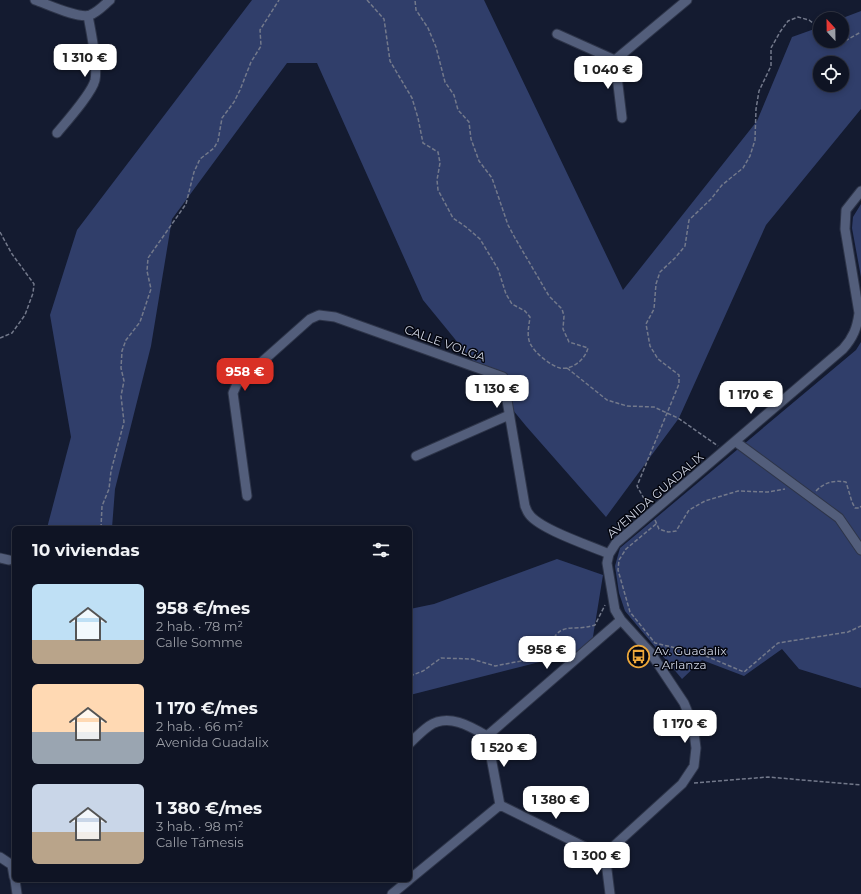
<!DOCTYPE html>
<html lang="es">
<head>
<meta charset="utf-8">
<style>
	:root { --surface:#0f1424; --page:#181d2c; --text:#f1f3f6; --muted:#9b9ea6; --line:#2f3341; --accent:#d93025 }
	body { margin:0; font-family:Montserrat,sans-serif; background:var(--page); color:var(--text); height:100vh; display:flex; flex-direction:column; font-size:15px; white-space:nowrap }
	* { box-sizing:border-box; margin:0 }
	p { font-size:13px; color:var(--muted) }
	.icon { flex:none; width:22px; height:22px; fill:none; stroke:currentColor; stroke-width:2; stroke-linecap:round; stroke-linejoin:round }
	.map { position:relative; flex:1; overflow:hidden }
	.panel { position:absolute; left:12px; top:526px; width:400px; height:356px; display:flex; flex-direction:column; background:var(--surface); border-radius:6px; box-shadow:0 2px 6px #0003,0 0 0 1px var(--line) }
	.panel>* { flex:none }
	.needle { width:26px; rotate:338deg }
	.fabs { position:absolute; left:813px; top:12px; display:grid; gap:8px }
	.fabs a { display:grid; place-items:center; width:36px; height:36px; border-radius:50%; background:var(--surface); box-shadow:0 2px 6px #0003,0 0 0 1px var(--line); font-size:20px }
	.price { position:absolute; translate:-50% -34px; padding:0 9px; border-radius:8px; background:#fff; color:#222; font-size:13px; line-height:26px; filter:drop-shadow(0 1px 2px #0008) }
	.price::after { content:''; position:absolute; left:50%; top:24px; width:12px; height:9px; margin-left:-6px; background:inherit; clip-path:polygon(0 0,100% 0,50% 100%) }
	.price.on { background:var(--accent); color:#fff }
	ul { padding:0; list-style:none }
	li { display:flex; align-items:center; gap:12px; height:100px; padding:0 20px }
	li span { display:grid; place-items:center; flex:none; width:112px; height:80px; border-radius:6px; color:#555 }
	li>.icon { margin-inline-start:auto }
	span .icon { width:48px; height:48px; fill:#fffc; stroke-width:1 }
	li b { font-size:17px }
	h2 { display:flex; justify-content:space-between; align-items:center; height:48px; padding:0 20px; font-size:17px }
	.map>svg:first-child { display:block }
	.grass { fill:#303e6a; fill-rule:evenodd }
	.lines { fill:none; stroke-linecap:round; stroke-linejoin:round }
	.minor-casing { stroke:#2e3549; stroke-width:11 }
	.path { stroke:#73798b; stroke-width:1.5; stroke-dasharray:4 2; stroke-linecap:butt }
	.minor { stroke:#535e7b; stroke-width:9 }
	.labels { text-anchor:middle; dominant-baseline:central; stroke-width:3; stroke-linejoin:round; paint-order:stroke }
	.street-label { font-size:12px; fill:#d0d5e4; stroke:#04060f }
	.poi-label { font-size:12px; fill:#d0d5e4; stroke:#04060f; text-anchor:start }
</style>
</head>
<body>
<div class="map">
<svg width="861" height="894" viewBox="0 0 861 894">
	<rect width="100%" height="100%" fill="#141b30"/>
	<!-- grass -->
	<path class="grass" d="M252,0H484L623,290L757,121L792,37L820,27V41H842V19H840L861,11V109L766,225L679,418L606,517L526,426L423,300L317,63H287L172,219L151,346L115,489L112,528H47L71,437L50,315L77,230ZM820,63H842V85H820Z
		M861,204V277L852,228L853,217Z
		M861,342V688L799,669L782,649L744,676L702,660L682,679L625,611L619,593L615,566L620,548L856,350Z
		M557,559L603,575L591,649L410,695V609L434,604Z"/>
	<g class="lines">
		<defs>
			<path id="minor" d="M35,0C47,4 78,19 90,15C98,12 104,5 110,0
				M557,34L615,60L687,0
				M615,60L622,118
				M57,133C67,121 92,93 95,80C98,65 91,31 88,16
				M736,442L839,518L861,550
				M416,456L509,415
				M247,496L233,393L237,384L310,319L319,315L335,317L503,377L525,506C526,508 527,512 529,514C539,529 591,546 609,554
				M0,558L9,560
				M487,736L621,620
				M487,736L500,805
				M410,743C416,737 422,731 429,726C448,713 470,726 487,736
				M500,805L597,853L605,854
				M605,854L682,784L694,766L696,748L693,725L684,703L650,652L621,620L615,610L607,563L609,554L616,543L843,349C853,338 857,328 859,313L845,229L846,210L861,191
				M605,854L610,894
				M0,857L12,865
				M14,863L12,865L14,877
				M410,879L500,805
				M15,880L17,894
				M392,894L409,880"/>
		</defs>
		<!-- minor casing -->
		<use href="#minor" class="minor-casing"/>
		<!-- path -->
		<path class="path" d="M367,0L384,19L390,61L412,98L418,118L423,143L438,152L440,163L437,180L438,190L453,218L466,227L480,239L498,269L506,294L512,304L525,311L530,317C529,326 526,337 531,345C535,353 551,366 560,368C572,370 585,360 588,348L569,342L563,329L564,316L562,309L549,296L515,238L508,225L492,178L479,161L471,139L469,122L458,110L454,95L445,82L436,47L428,28L416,10L415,0
			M825,41L829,46H836L861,32
			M0,232L12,254L34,284L33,293L25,315L12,333L0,338
			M567,368L607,400L627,406L654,407L678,418L718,446
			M816,491C825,482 834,480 846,482L852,502L855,508H860L861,506
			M647,504L637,486L679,384V375L658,359L650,346L646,324L654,309L656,284L660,272L675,258L685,246L689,220L711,199L722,185L743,168L750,156L755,140L756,109L759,91L771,66V48L780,32L788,21L798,17L809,20L817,26L820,33
			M655,520L659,529L668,532L676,531L689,510L705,501L738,491L768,492L785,489
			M656,524L626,549L619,560L618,570L630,612L655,643L701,654L744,672L778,643L848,632L861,626
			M101,528L102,506L109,489L111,471L124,422L121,396L124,381L121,368L122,351L126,340L140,322L151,289L147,271L148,258L186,204L194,172L200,159L214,148L218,141L222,118L234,102L240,90L251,62L261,46L260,30L279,0
			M410,676L423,671L441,658L472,659L495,666L537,658L548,652C559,618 569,633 595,625L605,605
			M694,783L768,777L861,785"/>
		<!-- minor -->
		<use href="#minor" class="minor"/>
	</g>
	<!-- icons -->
	<defs>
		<symbol id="bus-ring" viewBox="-11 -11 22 22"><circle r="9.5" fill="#04060f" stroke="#eda83b" stroke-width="1.5"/><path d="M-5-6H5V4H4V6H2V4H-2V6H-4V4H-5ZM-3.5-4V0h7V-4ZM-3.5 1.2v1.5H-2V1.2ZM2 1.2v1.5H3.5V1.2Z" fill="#eda83b"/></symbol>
	</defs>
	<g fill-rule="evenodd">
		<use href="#bus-ring" x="626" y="644" width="25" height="25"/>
	</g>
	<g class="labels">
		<!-- street labels -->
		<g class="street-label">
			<text transform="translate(445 343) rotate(20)">CALLE VOLGA</text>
			<text transform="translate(655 495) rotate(-41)">AVENIDA GUADALIX</text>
		</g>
		<!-- poi labels -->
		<g class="poi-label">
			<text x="654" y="650">Av. Guadalix<tspan x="654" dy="14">- Arlanza</tspan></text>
		</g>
	</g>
</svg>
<div class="fabs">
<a><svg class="needle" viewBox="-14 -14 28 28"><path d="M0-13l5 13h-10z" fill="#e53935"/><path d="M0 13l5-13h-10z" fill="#9b9ea6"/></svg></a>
<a><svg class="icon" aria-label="locate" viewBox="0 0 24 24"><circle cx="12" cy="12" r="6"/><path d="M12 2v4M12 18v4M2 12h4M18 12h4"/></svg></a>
</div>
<b class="price" style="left:85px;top:78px">1 310 €</b>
<b class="price" style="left:608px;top:90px">1 040 €</b>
<b class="price on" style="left:245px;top:392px">958 €</b>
<b class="price" style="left:497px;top:409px">1 130 €</b>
<b class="price" style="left:751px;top:415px">1 170 €</b>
<b class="price" style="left:547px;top:670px">958 €</b>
<b class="price" style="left:685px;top:744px">1 170 €</b>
<b class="price" style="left:504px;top:768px">1 520 €</b>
<b class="price" style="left:556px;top:820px">1 380 €</b>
<b class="price" style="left:597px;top:876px">1 300 €</b>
<section class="panel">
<h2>10 viviendas<svg class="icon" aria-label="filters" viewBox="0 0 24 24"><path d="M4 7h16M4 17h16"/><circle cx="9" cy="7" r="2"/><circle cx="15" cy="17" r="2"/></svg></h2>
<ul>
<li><span style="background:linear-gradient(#bfe0f5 70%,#b9a48a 0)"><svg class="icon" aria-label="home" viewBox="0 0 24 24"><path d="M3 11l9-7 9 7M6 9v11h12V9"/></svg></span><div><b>958 €/mes</b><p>2 hab. · 78 m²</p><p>Calle Somme</p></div></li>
<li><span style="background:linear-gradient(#ffd9b3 60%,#9aa5b1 0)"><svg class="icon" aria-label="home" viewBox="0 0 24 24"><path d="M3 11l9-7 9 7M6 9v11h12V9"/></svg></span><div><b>1 170 €/mes</b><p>2 hab. · 66 m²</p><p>Avenida Guadalix</p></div></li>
<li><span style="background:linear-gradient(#c9d6e8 60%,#b9a48a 0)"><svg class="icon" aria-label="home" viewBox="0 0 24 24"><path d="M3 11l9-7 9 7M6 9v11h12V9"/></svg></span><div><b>1 380 €/mes</b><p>3 hab. · 98 m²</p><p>Calle Támesis</p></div></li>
</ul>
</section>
</div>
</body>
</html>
